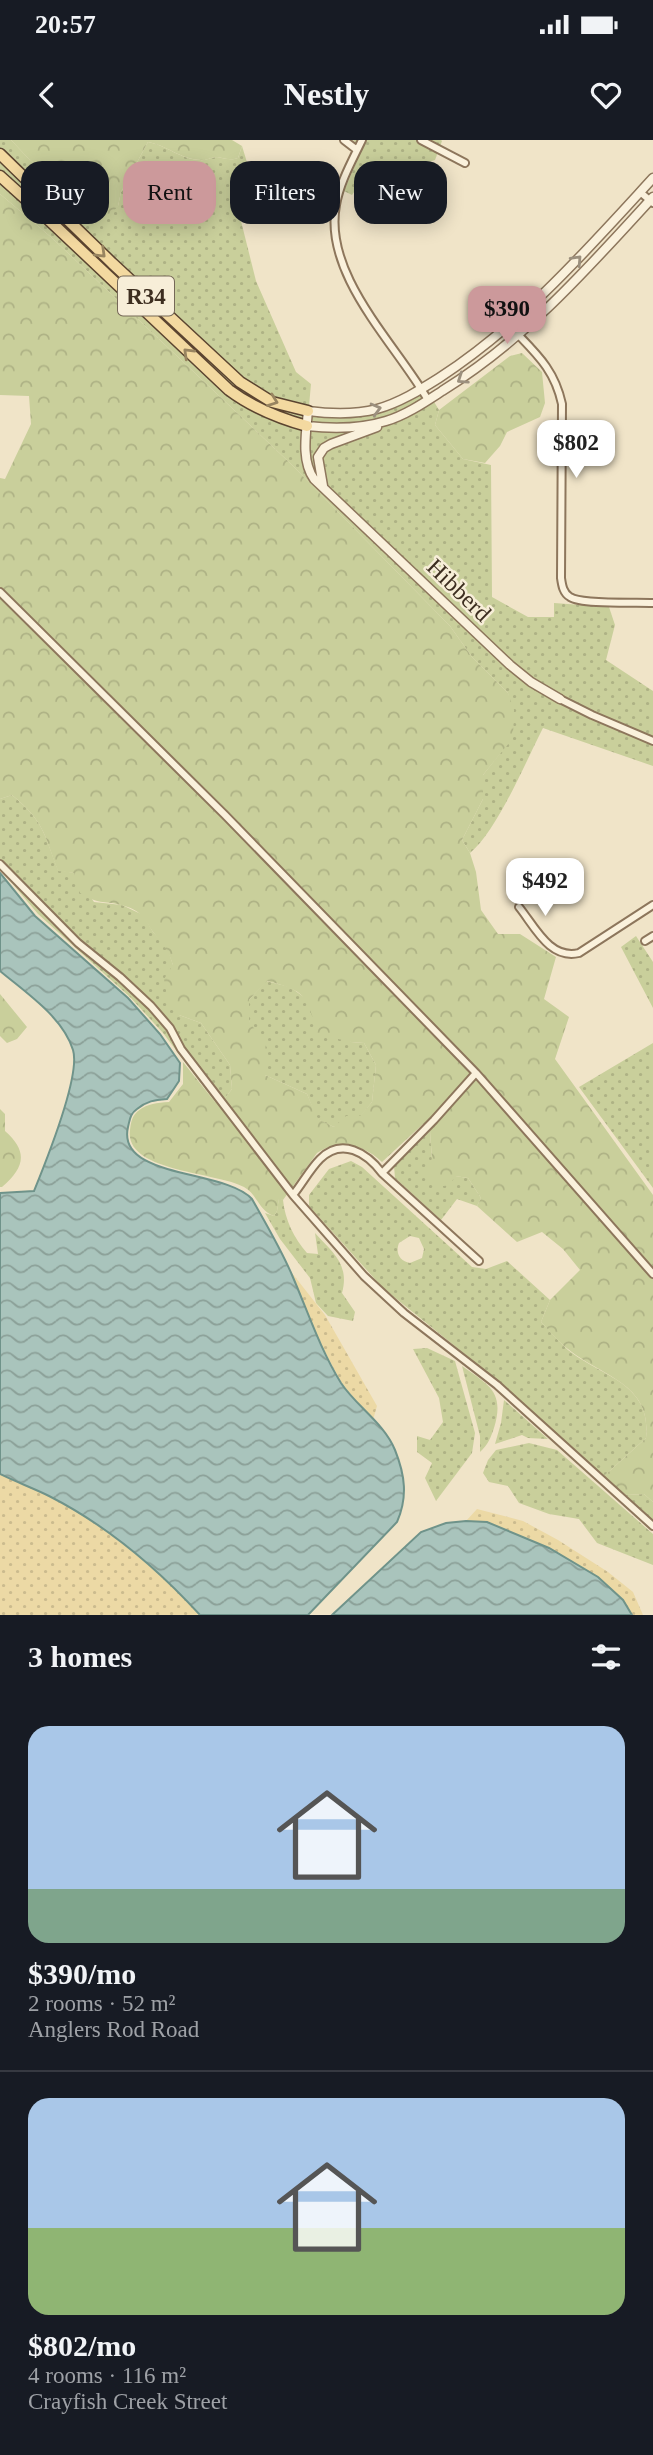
<!DOCTYPE html>
<html lang="en">
<head>
<meta charset="utf-8">
<style>
	:root { --surface:#171b24; --page:#20242c; --text:#f1f3f6; --muted:#9ea1a6; --line:#363941; --accent:#cc999b }
	body { margin:0; font-family:"Times New Roman",serif; background:var(--page); color:var(--text); height:100vh; display:flex; flex-direction:column; font-size:26px; white-space:nowrap }
	* { box-sizing:border-box; margin:0 }
	p { font-size:23px; color:var(--muted) }
	.icon { flex:none; width:38px; height:38px; fill:none; stroke:currentColor; stroke-width:2; stroke-linecap:round; stroke-linejoin:round }
	.map { position:relative; height:1475px; overflow:hidden }
	.panel { display:flex; flex-direction:column; background:var(--surface); flex:1 }
	.panel>* { flex:none }
	.hud { position:absolute; left:21px; top:21px; width:612px; height:63px; display:flex; gap:14px }
	.price { position:absolute; translate:-50% -60px; padding:0 16px; border-radius:14px; background:#fff; color:#222; font-size:23px; line-height:46px; filter:drop-shadow(0 2px 4px #0008) }
	.price::after { content:''; position:absolute; left:50%; top:42px; width:21px; height:16px; margin-left:-10px; background:inherit; clip-path:polygon(0 0,100% 0,50% 100%) }
	.price.active { background:var(--accent); color:#111 }
	ul { padding:0; list-style:none }
	li { display:grid; align-content:center; gap:14px; height:371px; padding:0 28px }
	li+li { border-top:2px solid var(--line) }
	li span { display:grid; place-items:center; height:217px; border-radius:21px; color:#555 }
	li>.icon { margin-inline-start:auto }
	span .icon { width:126px; height:126px; fill:#fffc; stroke-width:1 }
	li b { font-size:30px }
	h2 { display:flex; justify-content:space-between; align-items:center; height:84px; padding:0 28px; font-size:30px }
	.chip { padding:0 24px; border-radius:21px; background:var(--surface); box-shadow:0 4px 18px #0003; font-size:24px; line-height:63px }
	.chip.active { background:var(--accent); color:#111 }
	.status { display:flex; justify-content:space-between; align-items:center; height:49px; padding:0 35px; background:var(--surface); direction:ltr }
	.status svg { height:19px; fill:currentColor }
	header { display:flex; justify-content:space-between; align-items:center; height:91px; padding:0 28px; background:var(--surface); font-size:32px; font-weight:600 }
	.map>svg:first-child { display:block }
	.grass { fill:url(#grass-dots); fill-rule:evenodd }
	.forest { fill:url(#forest-crowns); fill-rule:evenodd }
	.sand { fill:url(#sand-dots) }
	.water { fill:url(#water-waves); stroke:#6f938a; stroke-width:2 }
	.lines { fill:none; stroke-linecap:round; stroke-linejoin:round }
	.minor-casing { stroke:#8d765c; stroke-width:10 }
	.tertiary-casing { stroke:#8d765c; stroke-width:11 }
	.primary-casing { stroke:#5b4430; stroke-width:13 }
	.minor { stroke:#faf1dc; stroke-width:6 }
	.tertiary { stroke:#faf1dc; stroke-width:8 }
	.primary { stroke:#f3d9a0; stroke-width:10 }
	.oneway { stroke:#988460 }
	.oneway2 { stroke:#9c907e }
	.labels { text-anchor:middle; dominant-baseline:central; stroke-width:5; stroke-linejoin:round; paint-order:stroke }
	.shield { fill:#f7eed8; stroke:#756857; stroke-width:2 }
	.shield-label { font-size:23px; font-weight:bold; fill:#3d2e20 }
	.street-label { font-size:24px; fill:#3d2e20; stroke:#f7eed8 }
</style>
</head>
<body>
<div class="status"><b>20:57</b><svg viewBox="0 0 49 12"><path d="M0 12V9h3v3zM5 12V6h3v6zM10 12V3h3v9zM15 12V0h3v12zM26 1h20v11H26zM47 4h2v5h-2z"/></svg></div>
<header><svg class="icon" aria-label="back" viewBox="0 0 24 24"><path d="M15 5l-7 7 7 7"/></svg>Nestly<svg class="icon" aria-label="heart" viewBox="0 0 24 24"><path d="M12 20l-8-8c-3-5 5-10 8-4 3-6 11-1 8 4z"/></svg></header>
<div class="map">
<svg width="653" height="1475" viewBox="0 0 653 1475">
	<defs>
		<pattern id="grass-dots" width="8" height="8" patternUnits="userSpaceOnUse" patternTransform="scale(1.75)"><rect width="8" height="8" fill="#c9cf9b"/><path d="M2 2h.1M6 6h.1" fill="none" stroke="#aeb285" stroke-width="1.8" stroke-linecap="round"/></pattern>
		<pattern id="forest-crowns" width="20" height="18" patternUnits="userSpaceOnUse" patternTransform="scale(1.75)"><rect width="20" height="18" fill="#c9cf9b"/><path d="M2 6a3 3 0 1 1 6 0M12 15a3 3 0 1 1 6 0" fill="none" stroke="#aeb285"/></pattern>
		<pattern id="sand-dots" width="8" height="8" patternUnits="userSpaceOnUse" patternTransform="scale(1.75)"><rect width="8" height="8" fill="#ecd9a5"/><path d="M2 2h.1M6 6h.1" fill="none" stroke="#cbbb8e" stroke-width="1.8" stroke-linecap="round"/></pattern>
		<pattern id="water-waves" width="16" height="10" patternUnits="userSpaceOnUse" patternTransform="scale(1.75)"><rect width="16" height="10" fill="#a9c4bc"/><path d="M0 5q4-4 8 0t8 0" fill="none" stroke="#8ba098"/></pattern>
	</defs>
	<rect width="100%" height="100%" fill="#f0e4c8"/>
	<!-- grass -->
	<path class="grass" d="M0,0H11L28,18L92,73L118,66L121,52L148,2C166,5 182,20 200,20C206,21 211,17 217,17C225,18 230,21 238,18L242,6L261,68L240,77L256,141L296,232L311,244L309,266C334,271 369,271 393,259C403,255 412,248 422,242L439,270L435,285L463,319L491,325L492,457L528,477H554V463L609,467L615,485L606,520L653,551V626L543,588C526,621 497,691 470,713L462,700L483,659V635L513,597L508,553L472,517L450,486L290,323L52,98L0,54Z
		M353,0H441L442,1L435,20L406,29L384,26L368,32L352,55L344,51L362,9Z
		M12,655C44,681 44,694 58,730L74,733L94,762L122,765L143,775L153,792L167,807L173,825L179,875L201,883L230,925L232,949L225,958L215,962L163,893L130,857L38,774L0,729V659Z
		M636,796L653,822V868L621,807Z
		M266,841L290,847L308,860L351,902L364,903L376,925L372,962L360,977L334,987L317,979L307,954L265,935L249,881V860Z
		M653,903V1048L579,947Z
		M430,991L432,1020L424,1031L468,1038L481,1058L477,1066L457,1059L441,1080L395,1038L394,1026Z
		M351,1021L362,1027L472,1127L486,1129L507,1121L550,1160L541,1182C550,1191 559,1202 568,1210C602,1237 652,1243 646,1298L603,1337L498,1241L383,1148L309,1066V1055L329,1029ZM410,1096L419,1098L424,1109L422,1118L410,1123C400,1121 395,1113 399,1103Z
		M279,1058L283,1060C285,1080 294,1098 307,1113L318,1114L315,1093C332,1112 350,1124 342,1153L355,1172L353,1181L328,1176L316,1163L310,1138L280,1099L265,1073L274,1076L277,1071Z
		M427,1208L455,1221L475,1293L472,1313L436,1361L425,1338L432,1323L417,1312V1296L430,1300L443,1282L439,1258L413,1209Z
		M462,1226C489,1245 505,1252 494,1288C491,1297 488,1305 480,1312V1296Z
		M504,1260L548,1299L528,1298L522,1295L495,1304L501,1283Z
		M529,1303L557,1310L653,1394V1425L597,1403L579,1379L549,1374L519,1363L508,1346L489,1342L483,1333L488,1320L496,1310Z
		M644,1354L653,1362V1382L626,1355Z"/>
	<!-- forest -->
	<path class="forest" d="M11,0H232L242,6L238,18C230,21 225,18 217,17C211,17 206,21 201,20C182,20 166,5 148,2L121,52L118,66L110,75L92,73L28,18Z
		M0,54L52,98L290,323L450,486L472,517L508,553L514,570L513,598L483,635V659L462,700L470,713L476,732L481,770L498,794H520L556,817L544,859L569,877L555,919L653,1055V1362L644,1354L626,1355L603,1337L646,1298C652,1243 602,1237 568,1209C558,1202 550,1191 541,1182L550,1160L580,1130L563,1109L542,1092L517,1102L477,1066L481,1058L468,1038L455,1036L450,1045L437,1047L423,1031L432,1019L430,991L423,984L382,1022C364,1005 340,998 317,1013L283,1060L279,1059L277,1071L274,1076C259,1071 257,1054 244,1047C217,1032 124,1032 130,990C131,982 132,976 138,971C149,963 156,963 169,962L183,944V922L215,962L225,958L232,949L230,925L201,883L179,875L168,861L164,839L173,825C168,809 163,805 153,792C143,777 141,770 121,765C102,760 99,765 80,753L74,733L58,731C44,694 44,681 12,655L0,659V338L5,339L31,284L29,256L0,255ZM267,841C307,851 307,856 317,894L351,902L364,903L376,925L372,962L360,976H346L334,987L318,979L307,954L265,935L268,909L249,881V860Z
		M522,213L542,232L545,263L540,277L507,292L500,306L485,323L463,319L435,285L439,270L510,216Z
		M0,854L27,887L17,899L7,903L0,896Z
		M0,969L5,974V991C29,1012 24,1028 2,1047H0Z"/>
	<!-- sand -->
	<path class="sand" d="M292,1133L325,1175L377,1266L373,1280L342,1244L314,1191Z
		M0,1334C16,1342 33,1348 49,1356C106,1385 157,1428 200,1475H0Z
		M477,1369L523,1381L558,1400L608,1432L633,1452L643,1475H632L623,1460L598,1437L549,1408L487,1382L466,1381Z"/>
	<!-- water -->
	<path class="water" d="M0,733L35,776L128,858L160,894L180,923L179,941L167,959C154,960 147,961 137,969C130,974 130,979 128,987C116,1039 225,1029 252,1059C266,1084 281,1109 292,1135C308,1172 320,1209 341,1243C356,1266 384,1283 395,1310C405,1335 408,1357 397,1382L308,1475H200C157,1428 106,1385 49,1356C33,1348 16,1342 0,1334V1053L34,1051C45,1024 81,936 73,910C63,877 25,852 0,831Z
		M466,1381L487,1382L549,1408L598,1437L623,1460L632,1475H332L421,1392L446,1383Z"/>
	<g class="lines">
		<defs>
			<path id="minor" d="M344,0L357,10
				M362,0C352,21 340,42 336,65C323,135 395,203 428,260
				M421,0L465,23
				M640,52L653,63
				M509,185C534,212 554,227 562,264L561,438C562,445 563,453 570,457C582,465 636,462 653,463
				M0,452L225,675L476,933L653,1134
				M560,559L592,575L653,601
				M0,724L78,803L120,837L151,866L170,888L181,909L293,1055L364,1136L404,1173L497,1245L653,1386
				M519,767C535,787 550,820 579,813L653,765
				M645,801L653,796
				M382,1033L434,980L476,933
				M293,1055C302,1044 310,1029 320,1019C342,997 367,1013 382,1033L479,1121"/>
			<path id="tertiary" d="M307,286C334,289 360,289 386,281C406,275 425,262 442,251C525,200 588,128 653,57
				M323,346L318,317L324,308L331,304L377,287
				M560,559L531,542L510,525L314,339C301,321 306,293 308,271C331,274 354,275 377,269C399,263 420,250 439,238C522,184 587,110 653,38"/>
			<path id="primary" d="M0,14L112,123L240,242L272,262L308,271
				M0,36L51,82L229,250C253,268 278,278 307,286"/>
		</defs>
		<!-- minor casing -->
		<use href="#minor" class="minor-casing"/>
		<!-- tertiary casing -->
		<use href="#tertiary" class="tertiary-casing"/>
		<!-- primary casing -->
		<use href="#primary" class="primary-casing"/>
		<!-- minor -->
		<use href="#minor" class="minor"/>
		<!-- tertiary -->
		<use href="#tertiary" class="tertiary"/>
		<!-- primary -->
		<use href="#primary" class="primary"/>
	</g>
	<!-- one-way arrows -->
	<defs><path id="oneway-chevron" d="M-2-3.5L2.5 0L-2 3.5" fill="none" stroke-width="1.6" stroke-linecap="round" stroke-linejoin="round" transform="scale(1.75)"/></defs>
	<g class="oneway">
		<use href="#oneway-chevron" transform="translate(101 113) rotate(44)"/>
		<use href="#oneway-chevron" transform="translate(188 213) rotate(-136)"/>
		<use href="#oneway-chevron" transform="translate(273 261) rotate(20)"/>
	</g>
	<g class="oneway2">
		<use href="#oneway-chevron" transform="translate(577 120) rotate(-47)"/>
		<use href="#oneway-chevron" transform="translate(462 239) rotate(146)"/>
		<use href="#oneway-chevron" transform="translate(376 269) rotate(-15)"/>
	</g>
	<g class="labels">
		<!-- shield labels -->
		<rect class="shield" x="118" y="136.5" width="56" height="39" rx="5"/>
		<g class="shield-label">
			<text x="146" y="156">R34</text>
		</g>
		<!-- street labels -->
		<g class="street-label">
			<text transform="translate(459 450) rotate(44)">Hibberd</text>
		</g>
	</g>
</svg>
<b class="price active" style="left:507px;top:206px">$390</b>
<b class="price" style="left:576px;top:340px">$802</b>
<b class="price" style="left:545px;top:778px">$492</b>
<div class="hud">
<a class="chip">Buy</a>
<a class="chip active">Rent</a>
<a class="chip">Filters</a>
<a class="chip">New</a>
</div>
</div>
<section class="panel">
<h2>3 homes<svg class="icon" aria-label="filters" viewBox="0 0 24 24"><path d="M4 7h16M4 17h16"/><circle cx="9" cy="7" r="2"/><circle cx="15" cy="17" r="2"/></svg></h2>
<ul>
<li><span style="background:linear-gradient(#a9c7e8 75%,#7fa58c 0)"><svg class="icon" aria-label="home" viewBox="0 0 24 24"><path d="M3 11l9-7 9 7M6 9v11h12V9"/></svg></span><div><b>$390/mo</b><p>2 rooms · 52 m²</p><p>Anglers Rod Road</p></div></li>
<li><span style="background:linear-gradient(#a9c7e8 60%,#8fb573 0)"><svg class="icon" aria-label="home" viewBox="0 0 24 24"><path d="M3 11l9-7 9 7M6 9v11h12V9"/></svg></span><div><b>$802/mo</b><p>4 rooms · 116 m²</p><p>Crayfish Creek Street</p></div></li>
</ul>
</section>
</body>
</html>
